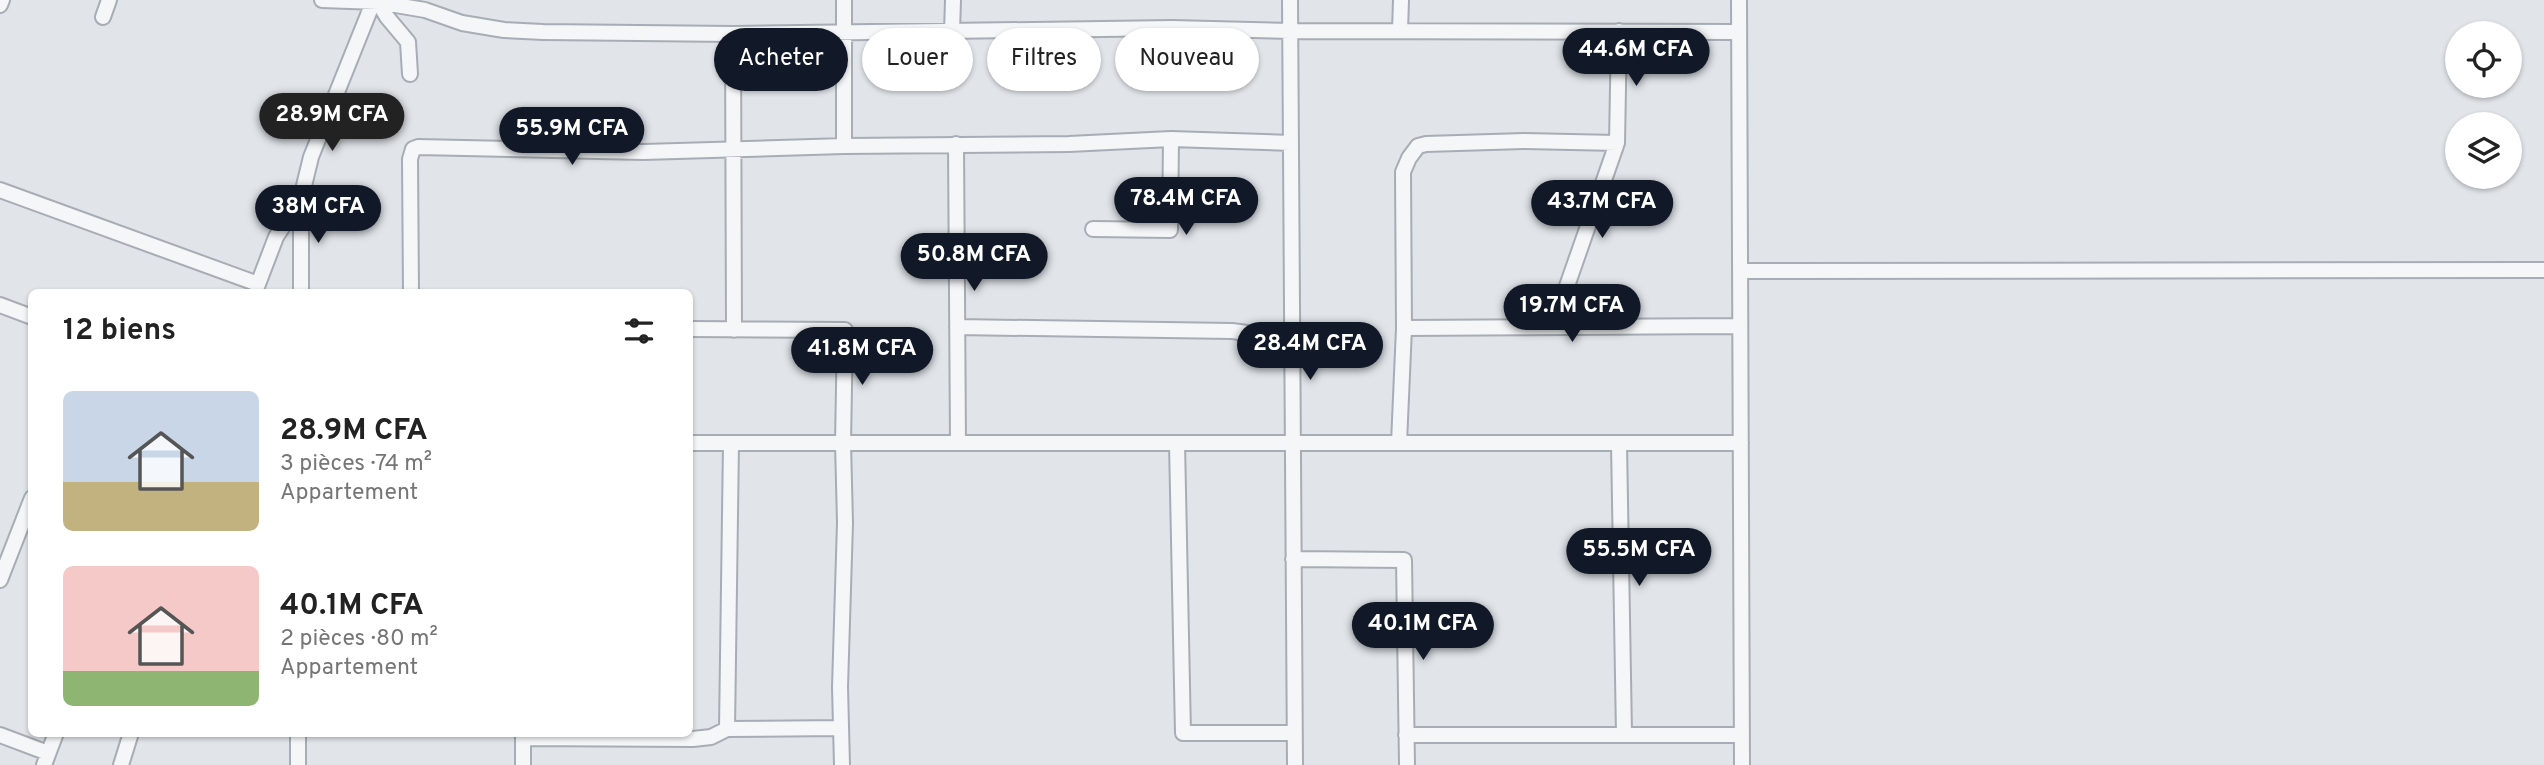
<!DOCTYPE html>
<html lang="fr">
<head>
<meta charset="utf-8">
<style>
	:root { --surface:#fff; --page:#f2f2f2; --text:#222; --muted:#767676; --accent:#111827 }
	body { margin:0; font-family:Overpass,sans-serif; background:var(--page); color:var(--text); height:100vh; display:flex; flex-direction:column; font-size:26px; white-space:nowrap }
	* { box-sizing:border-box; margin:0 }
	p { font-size:23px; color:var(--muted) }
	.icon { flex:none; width:38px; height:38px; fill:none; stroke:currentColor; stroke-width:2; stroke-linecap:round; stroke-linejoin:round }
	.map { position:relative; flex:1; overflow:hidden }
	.drawer { position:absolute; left:28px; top:289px; width:665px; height:448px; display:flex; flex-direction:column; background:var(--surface); border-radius:10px; box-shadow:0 2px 5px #0004 }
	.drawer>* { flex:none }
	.guide { position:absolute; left:714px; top:28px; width:665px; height:63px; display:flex; gap:14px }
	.tools { position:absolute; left:2445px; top:21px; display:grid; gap:14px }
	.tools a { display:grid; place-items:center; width:77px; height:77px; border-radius:50%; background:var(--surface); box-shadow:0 2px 5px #0004; font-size:35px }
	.price { position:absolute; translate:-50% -60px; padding:0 16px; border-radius:24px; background:var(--accent); color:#fff; font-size:23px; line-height:46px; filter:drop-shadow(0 2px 4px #0008) }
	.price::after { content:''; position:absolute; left:50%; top:42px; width:21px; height:16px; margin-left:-10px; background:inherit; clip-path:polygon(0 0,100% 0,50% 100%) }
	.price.current { background:#222; color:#fff }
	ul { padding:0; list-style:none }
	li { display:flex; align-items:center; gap:21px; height:175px; padding:0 35px }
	li span { display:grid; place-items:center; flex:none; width:196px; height:140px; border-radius:10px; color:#555 }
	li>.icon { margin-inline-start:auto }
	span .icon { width:84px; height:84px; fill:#fffc; stroke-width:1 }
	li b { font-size:30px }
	h2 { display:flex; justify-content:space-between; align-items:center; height:84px; padding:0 35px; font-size:30px }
	.tag { padding:0 24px; border-radius:32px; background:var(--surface); box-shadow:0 2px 5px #0004; font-size:24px; line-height:63px }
	.tag.current { background:var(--accent); color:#fff }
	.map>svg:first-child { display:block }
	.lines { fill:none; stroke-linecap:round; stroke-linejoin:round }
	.minor-casing { stroke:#a6adb4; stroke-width:18 }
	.minor { stroke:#f4f6f8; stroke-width:14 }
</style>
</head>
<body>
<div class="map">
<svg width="2544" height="765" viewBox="0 0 2544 765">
	<rect width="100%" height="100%" fill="#e1e5ea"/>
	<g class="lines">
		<defs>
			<path id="minor" d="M322,0L378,2L425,10L462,23L504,30L543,32L733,34L1172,28L1291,31L1739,32
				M844,0V146
				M1290,0L1295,765
				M1739,0L1742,765
				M378,2L387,17L408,42L410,74
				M0,5L2,0
				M103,17L109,0
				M1400,31L1401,0
				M952,32L953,0
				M733,34L734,330
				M956,144L958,443
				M0,190L258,284
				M1093,229L1170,230L1171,139
				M1740,271L2544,270
				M255,292L276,237L301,198L311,157L374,0
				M301,292V199
				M411,292L410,159L413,149L418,147L643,152L844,146L1069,144L1171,139L1291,143
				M0,305L32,317
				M1553,326L1617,143L1619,31
				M957,327L1232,331L1293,339
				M1404,328L1740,326
				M690,329L845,330L843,443L845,523L840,687L842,765
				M690,443H1741
				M1177,443L1183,733H1294
				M1399,443L1404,328L1403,172L1409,158L1418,146L1426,144L1524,141L1617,143
				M1619,443L1624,734
				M1293,559L1404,560L1407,765
				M0,580L32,498
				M727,729L731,443
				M523,733V765
				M0,735L48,753
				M1406,735H1742
				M523,738L693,739L711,737L727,729L841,728
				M44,765L56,733
				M121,765L131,733
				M298,765V733"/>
		</defs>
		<!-- minor casing -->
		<use href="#minor" class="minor-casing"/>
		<!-- minor -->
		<use href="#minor" class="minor"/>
	</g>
</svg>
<div class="tools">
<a><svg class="icon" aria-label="locate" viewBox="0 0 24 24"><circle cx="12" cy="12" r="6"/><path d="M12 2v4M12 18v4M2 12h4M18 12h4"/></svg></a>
<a><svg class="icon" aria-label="layers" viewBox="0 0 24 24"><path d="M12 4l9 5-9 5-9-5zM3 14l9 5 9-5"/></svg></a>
</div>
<b class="price" style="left:1636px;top:88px">44.6M CFA</b>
<b class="price current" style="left:332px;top:153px">28.9M CFA</b>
<b class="price" style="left:572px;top:167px">55.9M CFA</b>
<b class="price" style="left:1186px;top:237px">78.4M CFA</b>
<b class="price" style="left:1602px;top:240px">43.7M CFA</b>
<b class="price" style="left:318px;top:245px">38M CFA</b>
<b class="price" style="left:974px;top:293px">50.8M CFA</b>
<b class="price" style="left:1572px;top:344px">19.7M CFA</b>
<b class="price" style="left:1310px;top:382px">28.4M CFA</b>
<b class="price" style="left:862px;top:387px">41.8M CFA</b>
<b class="price" style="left:1639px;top:588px">55.5M CFA</b>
<b class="price" style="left:1423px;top:662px">40.1M CFA</b>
<div class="guide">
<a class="tag current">Acheter</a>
<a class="tag">Louer</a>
<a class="tag">Filtres</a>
<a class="tag">Nouveau</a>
</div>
<section class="drawer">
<h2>12 biens<svg class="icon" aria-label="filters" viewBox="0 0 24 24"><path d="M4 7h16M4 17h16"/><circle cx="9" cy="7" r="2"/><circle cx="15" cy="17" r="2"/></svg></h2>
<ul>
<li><span style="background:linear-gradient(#c9d6e8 65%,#c2b280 0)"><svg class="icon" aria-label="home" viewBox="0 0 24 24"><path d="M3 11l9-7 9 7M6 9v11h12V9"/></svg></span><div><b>28.9M CFA</b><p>3 pièces · 74 m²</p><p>Appartement</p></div></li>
<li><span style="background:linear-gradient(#f6c9c9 75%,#8fb573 0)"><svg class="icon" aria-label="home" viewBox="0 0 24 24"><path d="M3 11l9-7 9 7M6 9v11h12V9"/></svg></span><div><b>40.1M CFA</b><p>2 pièces · 80 m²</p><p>Appartement</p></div></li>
</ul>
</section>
</div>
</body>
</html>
